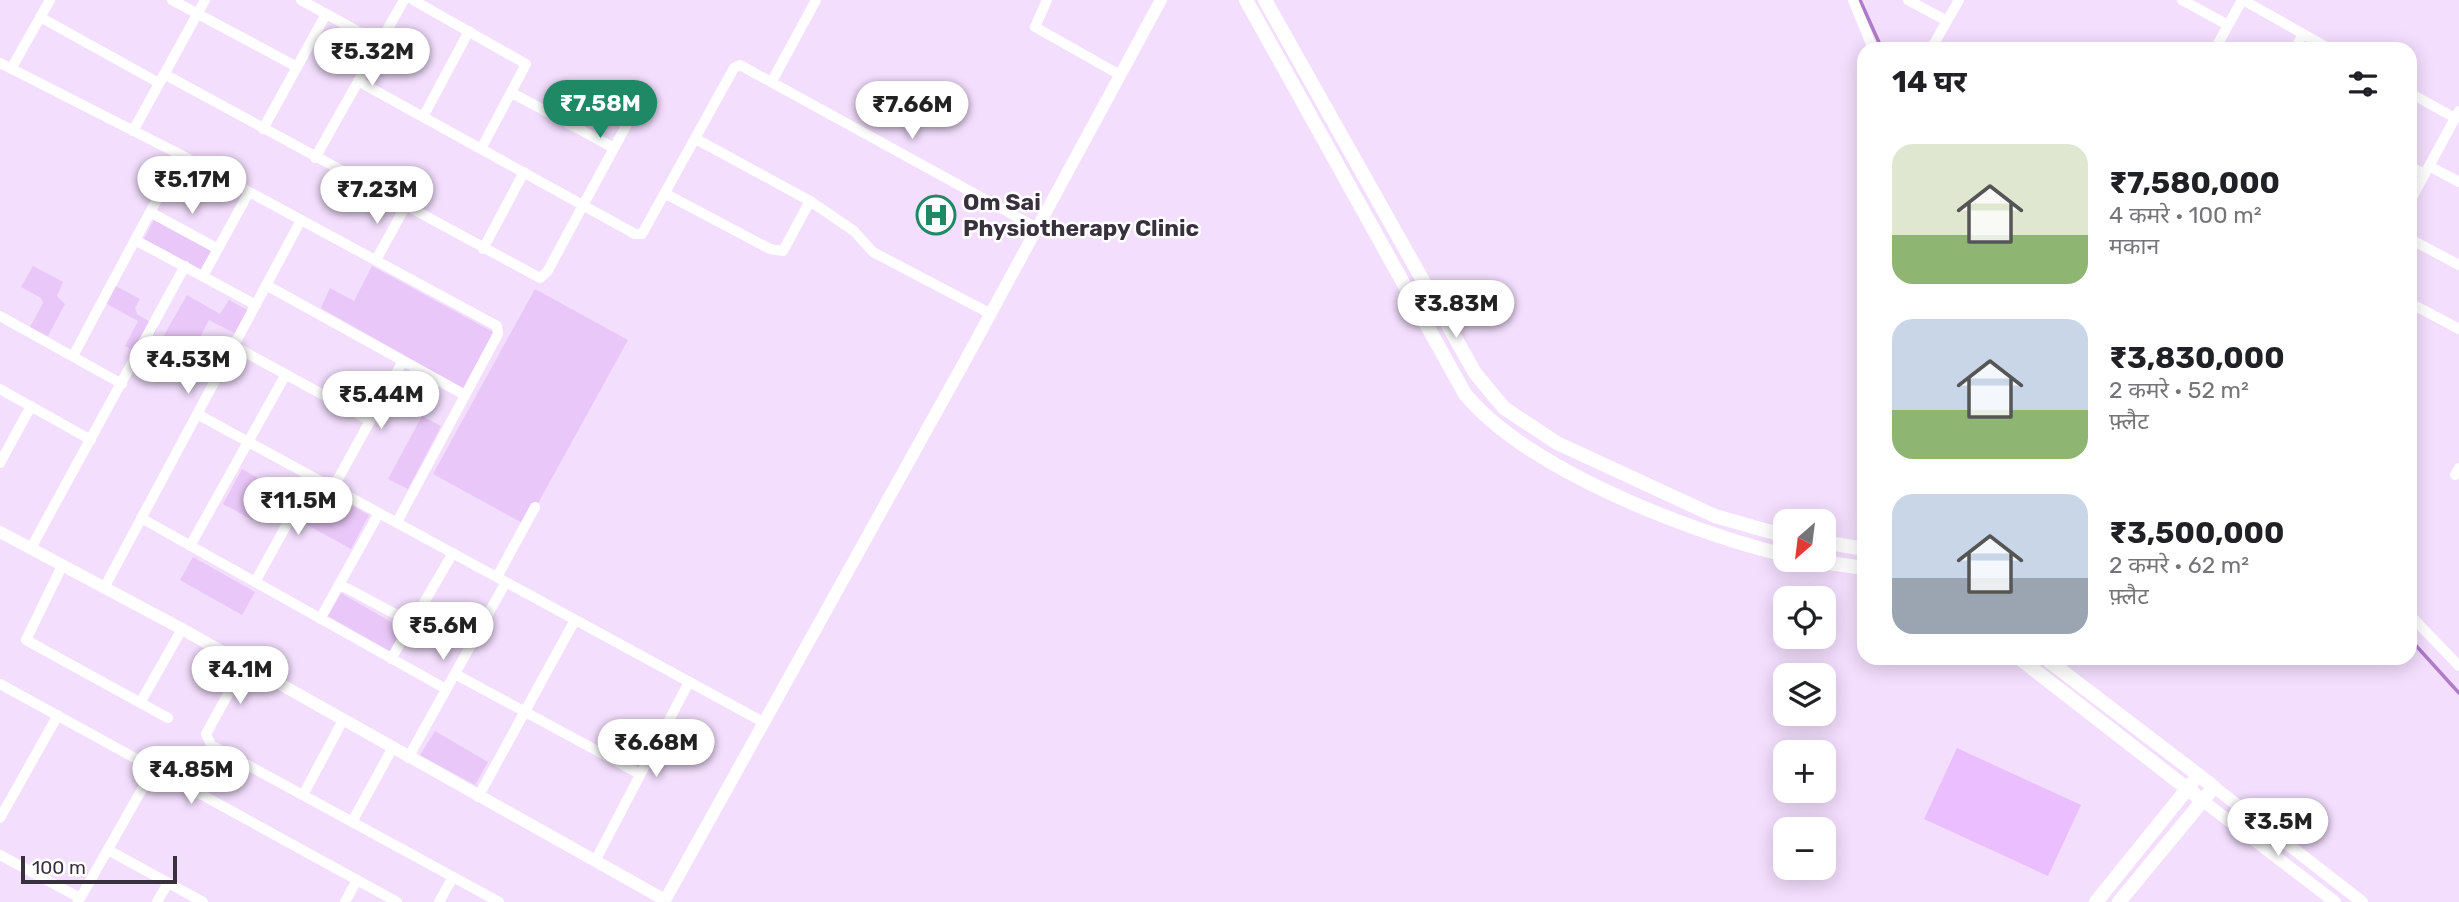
<!DOCTYPE html>
<html lang="hi">
<head>
<meta charset="utf-8">
<style>
	:root { --surface:#fff; --page:#f2f2f2; --text:#202124; --muted:#757577; --accent:#1f8865 }
	body { margin:0; font-family:Rubik,"Noto Sans Devanagari",sans-serif; background:var(--page); color:var(--text); height:100vh; display:flex; flex-direction:column; font-size:26px; white-space:nowrap }
	* { box-sizing:border-box; margin:0 }
	p { font-size:23px; color:var(--muted) }
	.icon { flex:none; width:38px; height:38px; fill:none; stroke:currentColor; stroke-width:2; stroke-linecap:round; stroke-linejoin:round }
	.map { position:relative; flex:1; overflow:hidden }
	.panel { position:absolute; left:1857px; top:42px; width:560px; height:623px; display:flex; flex-direction:column; background:var(--surface); border-radius:21px; box-shadow:0 4px 18px #0003 }
	.panel>* { flex:none }
	.needle { width:46px; rotate:208deg }
	.tools { position:absolute; left:1773px; top:509px; display:grid; gap:14px }
	.tools a { display:grid; place-items:center; width:63px; height:63px; border-radius:14px; background:var(--surface); box-shadow:0 4px 18px #0003; font-size:35px }
	.scale { position:absolute; left:21px; bottom:18px; width:156px; box-sizing:border-box; padding-left:7px; border:4px solid #38303c; border-top:0; font-size:19px; line-height:24px; white-space:nowrap; color:#38303c; -webkit-text-stroke:5px #fff; paint-order:stroke }
	.price { position:absolute; translate:-50% -60px; padding:0 16px; border-radius:24px; background:#fff; color:#222; font-size:23px; line-height:46px; filter:drop-shadow(0 2px 4px #0008) }
	.price::after { content:''; position:absolute; left:50%; top:42px; width:21px; height:16px; margin-left:-10px; background:inherit; clip-path:polygon(0 0,100% 0,50% 100%) }
	.price.active { background:var(--accent); color:#fff }
	ul { padding:0; list-style:none }
	li { display:flex; align-items:center; gap:21px; height:175px; padding:0 35px }
	li span { display:grid; place-items:center; flex:none; width:196px; height:140px; border-radius:21px; color:#555 }
	li>.icon { margin-inline-start:auto }
	span .icon { width:84px; height:84px; fill:#fffc; stroke-width:1 }
	li b { font-size:30px }
	h2 { display:flex; justify-content:space-between; align-items:center; height:84px; padding:0 35px; font-size:30px }
	.map>svg:first-child { display:block }
	.green { fill:#e9c7f8 }
	.lines { fill:none; stroke-linecap:round; stroke-linejoin:round }
	.stream { stroke:#af7ac7; stroke-width:3.5 }
	.building { fill:#ebbeff }
	.minor { stroke:#fff; stroke-width:10 }
	.tertiary { stroke:#fff; stroke-width:12 }
	.secondary { stroke:#fff; stroke-width:14 }
	.labels { text-anchor:middle; dominant-baseline:central; stroke-width:5; stroke-linejoin:round; paint-order:stroke }
	.poi-label { font-size:23px; font-weight:bold; fill:#38303c; stroke:#fff; text-anchor:start }
</style>
</head>
<body>
<div class="map">
<svg width="2459" height="902" viewBox="0 0 2459 902">
	<rect width="100%" height="100%" fill="#f3defd"/>
	<!-- green -->
	<path class="green" d="M154,220L217,254L207,273L144,239Z
		M33,266L63,282L57,296L65,304L48,336L30,327L43,303L41,298L21,287Z
		M372,266L493,332L464,389L321,308L330,288L354,301Z
		M114,285L140,299L135,308L137,314L158,327L143,356L125,346L138,321L105,303Z
		M535,289L628,340L526,525L433,474Z
		M187,295L220,314L229,300L253,313L240,336L209,320L192,353L163,337Z
		M422,416L441,426L408,489L388,479Z
		M242,469L272,486L253,520L223,504Z
		M318,487L369,515L351,549L300,521Z
		M193,557L255,592L242,615L180,580Z
		M341,593L403,629L390,651L328,616Z
		M435,731L488,762L475,785L420,755Z"/>
	<g class="lines">
		<!-- stream -->
		<path class="stream" d="M1860,0L1882,49
			M2410,639L2459,693"/>
	</g>
	<!-- building -->
	<path class="building" d="M1957,748L2081,805L2048,876L1924,819Z"/>
	<g class="lines">
		<!-- minor -->
		<path class="minor" d="M172,0L297,67
			M301,0L379,43
			M413,0L526,64L481,149
			M1047,0L1035,27L1120,75
			M1853,0L1873,49
			M1908,0L1947,21
			M2182,0L2228,25
			M2243,0L2330,49
			M40,17L159,83
			M1931,49L1959,0
			M2215,49L2242,0
			M2295,49L2303,34
			M0,63L181,155L497,326L498,334L397,522
			M11,69L50,0
			M164,74L540,278L547,272L645,91
			M358,81L635,234H642L734,68L740,65L1037,228
			M772,81L816,0
			M512,93L614,148
			M2410,93L2455,118
			M423,117L469,31
			M263,129L326,14
			M133,131L205,0
			M181,155L135,240L256,305
			M315,158L404,0
			M2410,166L2424,174
			M2429,166L2459,182
			M666,194L770,249L783,251L810,201L696,139
			M810,201L854,231L873,252L991,314
			M2410,201L2459,111
			M150,212L218,249
			M2410,239L2459,265
			M483,249L524,172
			M376,260L405,207
			M203,276L249,192
			M266,285L465,395
			M2410,303L2459,329
			M0,316L122,384
			M234,346L369,420
			M73,356L135,240
			M0,389L91,440
			M197,414L763,722
			M0,463L31,406
			M2455,475L2459,468
			M333,488L403,361
			M141,518L446,689
			M190,546L286,374
			M31,548L185,266
			M62,566L26,640L168,718
			M497,577L535,507
			M255,582L313,477
			M339,584L412,623
			M104,588L301,220
			M2410,615L2459,666
			M320,619L379,513
			M391,659L453,553
			M244,665L206,734L211,745L499,902
			M455,674L640,774
			M0,684L397,902
			M140,703L182,629
			M408,758L506,582
			M303,795L342,722
			M478,797L575,620
			M0,818L58,715
			M352,822L392,749
			M108,850L203,902
			M0,855L80,898
			M595,861L689,682
			M78,902L154,768
			M157,902L168,883
			M345,902L357,880
			M439,902L453,877"/>
		<!-- tertiary -->
		<path class="tertiary" d="M0,532L182,629L665,900
			M2214,787L2362,902
			M2203,801L2335,902
			M664,902L966,359L1161,0"/>
		<!-- secondary -->
		<path class="secondary" d="M1246,0L1465,394C1528,470 1690,532 1785,555
			M1265,0L1475,373L1504,408L1557,443L1715,516L1785,536
			M1824,542L1864,549
			M1808,560L1864,568
			M2019,658L2203,801
			M2045,658L2214,787L2119,902
			M2096,902L2192,783"/>
	</g>
	<!-- icons -->
	<defs>
		<symbol id="hospital-ring" viewBox="-11 -11 22 22"><circle r="9.5" fill="#fff" stroke="#1f8865" stroke-width="1.5"/><path d="M-5-5h3v3.5h4V-5h3V5h-3V1.5h-4V5h-3Z" fill="#1f8865"/></symbol>
	</defs>
	<g fill-rule="evenodd">
		<use href="#hospital-ring" x="914" y="193" width="44" height="44"/>
	</g>
	<g class="labels">
		<!-- poi labels -->
		<g class="poi-label">
			<text x="963" y="202">Om Sai<tspan x="963" dy="26">Physiotherapy Clinic</tspan></text>
		</g>
	</g>
</svg>
<div class="tools">
<a><svg class="needle" viewBox="-14 -14 28 28"><path d="M0-13l5 13h-10z" fill="#e53935"/><path d="M0 13l5-13h-10z" fill="#757577"/></svg></a>
<a><svg class="icon" aria-label="locate" viewBox="0 0 24 24"><circle cx="12" cy="12" r="6"/><path d="M12 2v4M12 18v4M2 12h4M18 12h4"/></svg></a>
<a><svg class="icon" aria-label="layers" viewBox="0 0 24 24"><path d="M12 4l9 5-9 5-9-5zM3 14l9 5 9-5"/></svg></a>
<a>+</a>
<a>−</a>
</div>
<div class="scale">100 m</div>
<b class="price" style="left:372px;top:88px">₹5.32M</b>
<b class="price active" style="left:600px;top:140px">₹7.58M</b>
<b class="price" style="left:912px;top:141px">₹7.66M</b>
<b class="price" style="left:192px;top:216px">₹5.17M</b>
<b class="price" style="left:377px;top:226px">₹7.23M</b>
<b class="price" style="left:1456px;top:340px">₹3.83M</b>
<b class="price" style="left:188px;top:396px">₹4.53M</b>
<b class="price" style="left:381px;top:431px">₹5.44M</b>
<b class="price" style="left:298px;top:537px">₹11.5M</b>
<b class="price" style="left:443px;top:662px">₹5.6M</b>
<b class="price" style="left:240px;top:706px">₹4.1M</b>
<b class="price" style="left:656px;top:779px">₹6.68M</b>
<b class="price" style="left:191px;top:806px">₹4.85M</b>
<b class="price" style="left:2278px;top:858px">₹3.5M</b>
<section class="panel">
<h2>14 घर<svg class="icon" aria-label="filters" viewBox="0 0 24 24"><path d="M4 7h16M4 17h16"/><circle cx="9" cy="7" r="2"/><circle cx="15" cy="17" r="2"/></svg></h2>
<ul>
<li><span style="background:linear-gradient(#dfe7d0 65%,#8fb573 0)"><svg class="icon" aria-label="home" viewBox="0 0 24 24"><path d="M3 11l9-7 9 7M6 9v11h12V9"/></svg></span><div><b>₹7,580,000</b><p>4 कमरे · 100 m²</p><p>मकान</p></div></li>
<li><span style="background:linear-gradient(#c9d6e8 65%,#8fb573 0)"><svg class="icon" aria-label="home" viewBox="0 0 24 24"><path d="M3 11l9-7 9 7M6 9v11h12V9"/></svg></span><div><b>₹3,830,000</b><p>2 कमरे · 52 m²</p><p>फ़्लैट</p></div></li>
<li><span style="background:linear-gradient(#c9d6e8 60%,#9aa5b1 0)"><svg class="icon" aria-label="home" viewBox="0 0 24 24"><path d="M3 11l9-7 9 7M6 9v11h12V9"/></svg></span><div><b>₹3,500,000</b><p>2 कमरे · 62 m²</p><p>फ़्लैट</p></div></li>
</ul>
</section>
</div>
</body>
</html>
